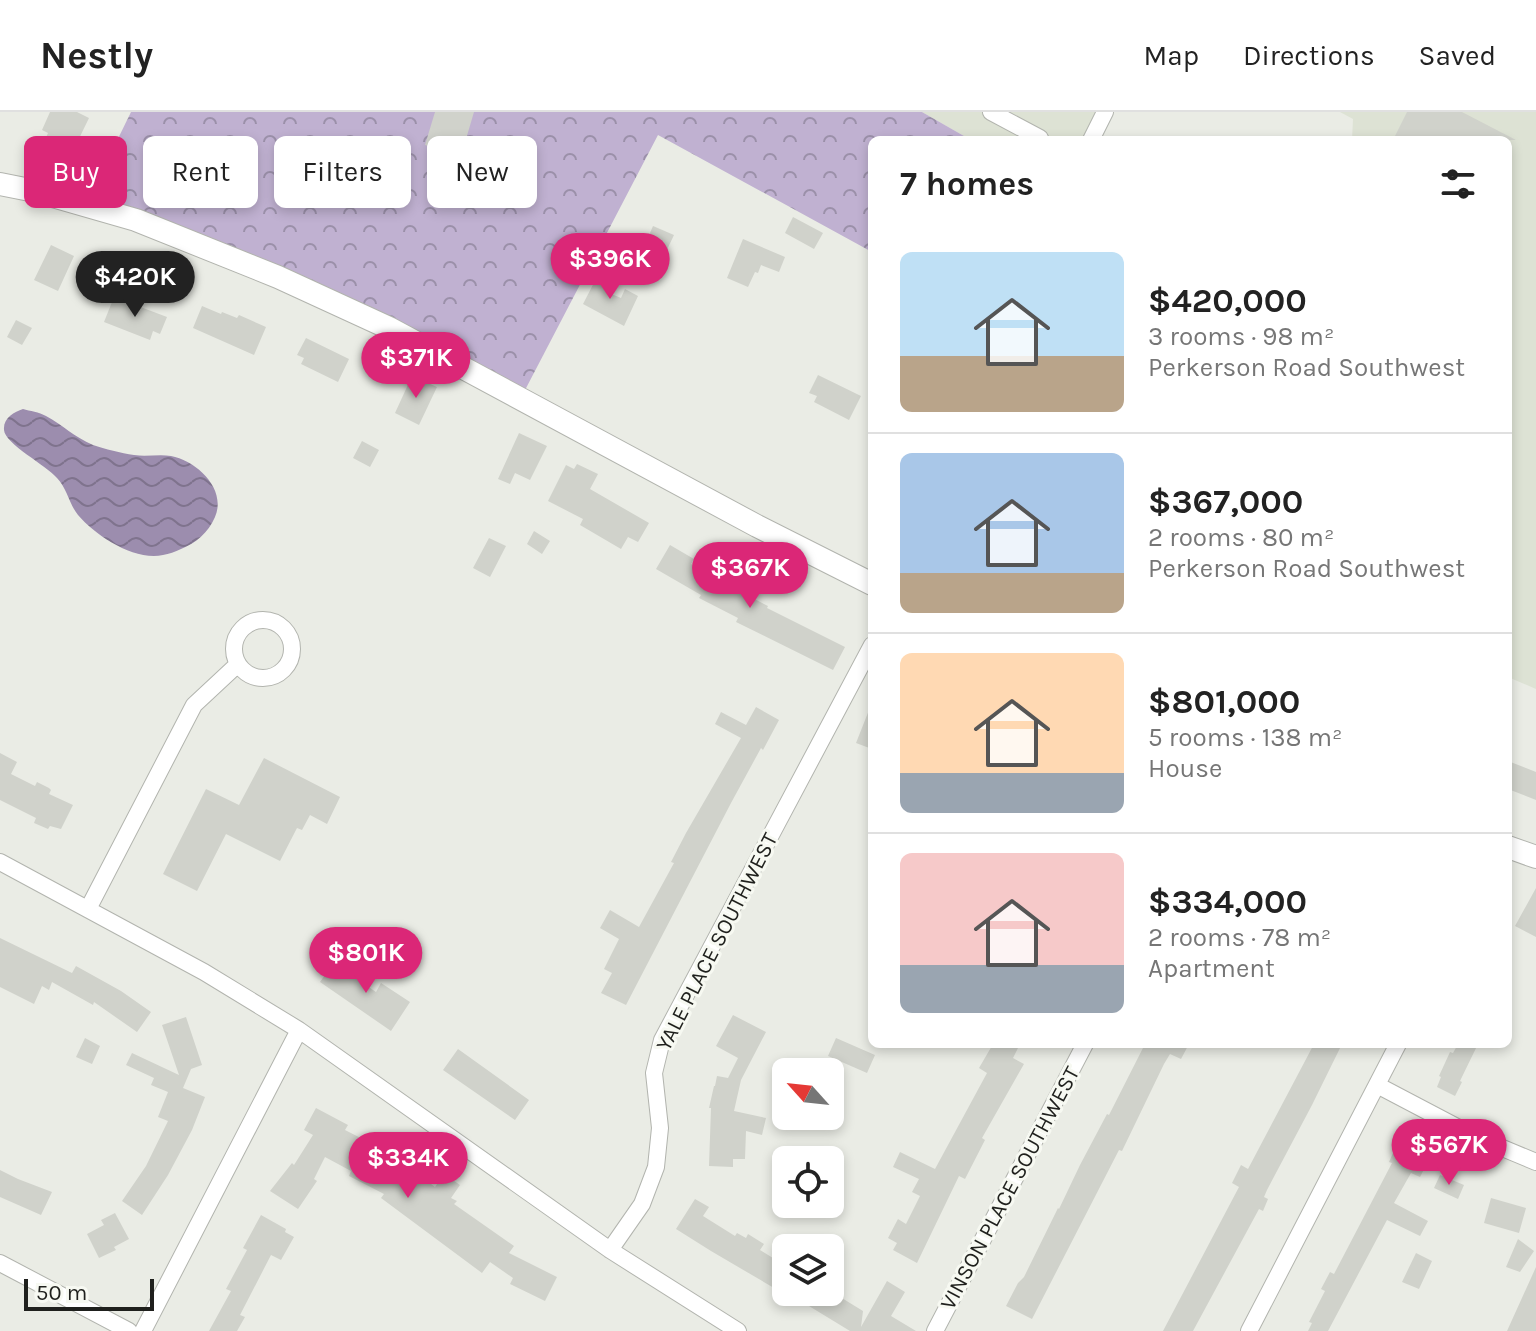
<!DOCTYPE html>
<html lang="en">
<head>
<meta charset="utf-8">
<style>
	:root { --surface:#fff; --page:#f6f6f6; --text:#222; --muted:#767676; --line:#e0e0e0; --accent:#db2777 }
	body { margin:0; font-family:Karla,sans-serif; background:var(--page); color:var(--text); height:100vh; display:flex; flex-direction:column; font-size:30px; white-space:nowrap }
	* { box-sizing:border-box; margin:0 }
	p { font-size:26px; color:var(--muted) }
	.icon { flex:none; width:44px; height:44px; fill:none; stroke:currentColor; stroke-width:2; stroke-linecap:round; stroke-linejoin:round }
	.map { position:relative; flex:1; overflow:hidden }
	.side { position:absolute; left:868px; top:24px; width:644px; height:912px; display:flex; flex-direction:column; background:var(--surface); border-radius:12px; box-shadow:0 4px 12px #0003 }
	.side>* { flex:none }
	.top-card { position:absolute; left:24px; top:24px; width:724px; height:72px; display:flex; gap:16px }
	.needle { width:52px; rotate:297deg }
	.tools { position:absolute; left:772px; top:946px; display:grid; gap:16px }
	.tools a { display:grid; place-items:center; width:72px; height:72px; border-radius:12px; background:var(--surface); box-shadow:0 4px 12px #0003; font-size:40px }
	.scale { position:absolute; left:24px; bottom:20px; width:130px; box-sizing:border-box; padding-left:8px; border:4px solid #1f201d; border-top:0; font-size:22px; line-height:28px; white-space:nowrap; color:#1f201d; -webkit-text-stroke:6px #f7f9f2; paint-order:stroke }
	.price { position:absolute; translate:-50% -68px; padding:0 18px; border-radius:28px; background:var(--accent); color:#fff; font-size:26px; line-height:52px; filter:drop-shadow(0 2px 4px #0008) }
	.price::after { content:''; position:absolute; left:50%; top:48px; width:24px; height:18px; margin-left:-12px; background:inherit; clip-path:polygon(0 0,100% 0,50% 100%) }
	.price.selected { background:#222; color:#fff }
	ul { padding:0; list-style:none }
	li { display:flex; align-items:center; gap:24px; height:200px; padding:0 32px }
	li+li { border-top:2px solid var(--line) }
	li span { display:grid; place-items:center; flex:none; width:224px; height:160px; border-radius:12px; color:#555 }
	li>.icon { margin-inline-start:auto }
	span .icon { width:96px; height:96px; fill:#fffc; stroke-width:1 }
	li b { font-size:34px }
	h2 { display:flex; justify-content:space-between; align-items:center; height:96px; padding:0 32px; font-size:34px }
	.pill { padding:0 28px; border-radius:12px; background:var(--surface); box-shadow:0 4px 12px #0003; font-size:28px; line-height:72px }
	.pill.selected { background:var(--accent); color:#fff }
	header { display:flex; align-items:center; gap:48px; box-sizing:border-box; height:112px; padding:0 40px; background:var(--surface); border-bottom:2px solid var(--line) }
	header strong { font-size:38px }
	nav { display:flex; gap:44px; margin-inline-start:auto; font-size:28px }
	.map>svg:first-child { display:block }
	.built { fill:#dde2d4 }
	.park { fill:url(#park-crowns) }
	.water { fill:url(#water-waves) }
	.building { fill:#d0d2cb }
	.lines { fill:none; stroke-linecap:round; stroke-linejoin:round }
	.minor-casing { stroke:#b2b4ae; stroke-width:18 }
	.tertiary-casing { stroke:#b2b4ae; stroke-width:24 }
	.minor { stroke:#fff; stroke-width:16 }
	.tertiary { stroke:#fff; stroke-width:22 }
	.labels { text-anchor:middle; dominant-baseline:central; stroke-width:6; stroke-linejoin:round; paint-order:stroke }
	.street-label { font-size:22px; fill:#1f201d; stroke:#f7f9f2 }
</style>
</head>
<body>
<header>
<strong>Nestly</strong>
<nav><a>Map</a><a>Directions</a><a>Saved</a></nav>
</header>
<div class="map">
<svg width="1536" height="1219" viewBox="0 0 1536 1219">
	<defs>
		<pattern id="park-crowns" width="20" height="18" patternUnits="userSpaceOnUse" patternTransform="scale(2)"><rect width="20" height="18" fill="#c0b1d1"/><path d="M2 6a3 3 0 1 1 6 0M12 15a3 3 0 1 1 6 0" fill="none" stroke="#9b90a9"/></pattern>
		<pattern id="water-waves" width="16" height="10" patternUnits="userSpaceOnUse" patternTransform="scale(2)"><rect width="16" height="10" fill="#9c8dae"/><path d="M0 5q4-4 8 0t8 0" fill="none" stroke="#7f738d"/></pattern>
	</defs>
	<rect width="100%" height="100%" fill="#eaece5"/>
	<!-- built -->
	<path class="built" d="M922,0H1108L1094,28H971Z
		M1340,0H1536V577L1508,565V28H1352L1353,7Z"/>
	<!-- park -->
	<path class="park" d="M131,0H922L971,28H872V140L658,23L524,280L90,84Z"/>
	<!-- water -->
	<path class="water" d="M23,297C30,299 39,300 46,304C63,313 74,325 93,333C105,337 121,341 134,343C146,345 159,342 171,344C197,349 227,377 215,405C208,421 196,431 181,437C175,440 169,442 163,443C134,449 96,424 78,403C69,392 67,376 57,366C46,353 5,332 4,318C3,306 14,300 23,297Z"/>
	<!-- building -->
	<path class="building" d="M50,0H77L89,6L71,43L44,30L48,21L42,18Z
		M435,0H474L461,44L425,33Z
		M1407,0H1462L1516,28H1393Z
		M793,105L823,121L814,137L785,121Z
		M653,114L674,123L664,144L644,135Z
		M743,127L785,145L779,160L761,153L758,161L755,160L748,175L727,166Z
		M51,133L74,144L58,179L34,168Z
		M598,163L612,171L609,181L621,186L625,177L638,184L624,214L583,192Z
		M114,185L167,205L160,222L153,219L150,228L104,210Z
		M202,194L221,202L222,200L237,206L239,203L266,215L254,243L193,216Z
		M16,208L32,216L22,233L7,225Z
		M306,226L349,247L338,270L301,252L304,246L297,243Z
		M818,263L861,284L849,308L814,290L817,284L809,281Z
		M412,264L437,275L419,313L395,301Z
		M519,321L547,334L530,368L515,361L510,372L498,367Z
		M362,329L379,338L370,355L353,346Z
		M577,352L598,362L590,377L649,411L638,430L628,425L621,437L580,413L583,407L548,389L566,353L574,357Z
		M534,419L550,429L542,442L527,432Z
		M489,426L506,434L490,465L473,456Z
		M670,433L694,447L691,452L744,479L743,481L768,494L767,496L845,535L833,558L736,510L738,506L699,486L701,483L656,457Z
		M871,593H872V637L856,631Z
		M756,595L779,608L763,638L761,636L731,691L626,893L601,881L612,861L604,857L619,827L600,816L610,798L639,815L674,751L671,750L686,721L741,626L715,612L721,600L746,613Z
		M0,641L17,650L11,662L35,674L37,670L49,676L51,678L49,682L73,693L61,717L50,714L48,717L34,711L36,706L0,688Z
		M264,646L340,685L327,712L310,703L302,718L297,716L280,749L226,722L197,779L163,762L206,677L239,693Z
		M1508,649L1536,660V688L1508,677Z
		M1536,776V825L1515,814Z
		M0,826L72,861L76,854L121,879L151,900L137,920L94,890L93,893L52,870L49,878L42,874L34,892L0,875Z
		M344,847L357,855L351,863L376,880L381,871L410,890L391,919L320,870L334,850L339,854Z
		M733,903L766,920L741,968L734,999L766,1006L762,1023L746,1019L745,1047H733V1055L709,1054L711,996H709L714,974H715L717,964L728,966L738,946L716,934Z
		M186,905L202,953L191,957L183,976L205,985L192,1018L168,1063L142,1103L122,1089L146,1054L168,1009L158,1005L168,980L151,973L154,966L126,953L132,941L179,963L162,913Z
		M85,926L100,934L92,952L76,945Z
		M836,926L875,943L867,961L828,944Z
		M993,932H1020L1013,946L1024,952L982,1026L985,1028L965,1067L959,1064L917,1151L893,1138L897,1131L888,1126L898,1107L906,1112L920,1084L912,1080L919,1067L893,1055L900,1040L935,1057L987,961L979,956Z
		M1145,932H1189L1181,947L1170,942L1164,952L1122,1039L1119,1038L1032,1207L1006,1194L1018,1171L1024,1165L1058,1096L1059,1097L1080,1053L1107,1002L1109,1003Z
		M1314,932H1342L1312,993L1267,1078L1264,1085L1268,1087L1263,1099L1259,1097L1193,1219H1163L1239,1075L1232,1071L1241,1053L1248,1057Z
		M1458,932H1478L1460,969L1462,970L1455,984L1437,975L1441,965L1439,964L1450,940L1453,941Z
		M458,937L529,988L515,1008L443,958Z
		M316,996L348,1013L345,1018L390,1041L435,1075L444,1062L460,1073L451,1086L457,1089L454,1092L514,1134L509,1141L557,1165L545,1189L510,1172L513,1166L490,1150L482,1161L381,1086L384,1082L349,1064L351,1059L325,1045L314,1067L317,1069L298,1097L270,1079L292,1051L294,1053L313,1023L304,1018Z
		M1410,1018L1437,1032L1420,1065L1411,1061L1394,1091L1428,1109L1420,1124L1387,1108L1328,1219H1308L1312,1211L1309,1210L1325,1179L1321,1177L1330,1160L1334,1162L1392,1051L1389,1050L1396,1034L1400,1036Z
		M0,1058L18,1067L52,1080L41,1103L0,1085Z
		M1440,1063L1464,1073L1458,1087L1434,1076Z
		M1491,1086L1526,1096L1519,1121L1484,1111Z
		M695,1087L709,1095L703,1104L735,1124L737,1121L746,1126L748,1122L764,1132L760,1138L786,1154V1180H832L863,1199L861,1215L887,1169L905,1180L891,1204L916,1219H850L786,1180V1183L711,1139L676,1117Z
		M115,1101L129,1127L114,1135L116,1138L99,1146L87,1122L104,1113L101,1108Z
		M261,1103L286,1117L285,1120L294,1125L281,1148L271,1143L240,1203L245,1205L237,1219H209L231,1179L226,1177L247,1138L243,1136Z
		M1518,1127L1534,1139L1520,1160L1506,1155Z
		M1416,1141L1432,1149L1419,1177L1402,1170Z
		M1536,1155V1219H1507Z"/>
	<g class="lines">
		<defs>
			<path id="minor" d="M991,0L1040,26
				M1091,28L1105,0
				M234 537a29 29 0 1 1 58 0a29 29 0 1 1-58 0Z
				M0,750L204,860L299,918L610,1138L738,1219
				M88,797L194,593L238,552
				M1377,973L1476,1025L1536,1050
				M610,1138L642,1092L656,1055L660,1016L654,961L662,928L872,533
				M0,1151L129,1219
				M143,1219L299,918
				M935,1219L1085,932
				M1249,1219L1398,932"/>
			<path id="tertiary" d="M0,72L35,79L136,108L278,165L389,216L757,414L872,472
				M1508,735L1536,745"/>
		</defs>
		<!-- minor casing -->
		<use href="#minor" class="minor-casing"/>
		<!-- tertiary casing -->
		<use href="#tertiary" class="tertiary-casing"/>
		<!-- minor -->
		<use href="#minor" class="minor"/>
		<!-- tertiary -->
		<use href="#tertiary" class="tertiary"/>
	</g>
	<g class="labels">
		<!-- street labels -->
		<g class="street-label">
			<text transform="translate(717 830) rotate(-63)">YALE PLACE SOUTHWEST</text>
			<text transform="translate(1010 1076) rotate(-62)">VINSON PLACE SOUTHWEST</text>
		</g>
	</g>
</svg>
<div class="tools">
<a><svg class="needle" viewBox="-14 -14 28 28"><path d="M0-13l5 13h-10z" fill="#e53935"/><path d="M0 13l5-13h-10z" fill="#767676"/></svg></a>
<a><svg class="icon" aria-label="locate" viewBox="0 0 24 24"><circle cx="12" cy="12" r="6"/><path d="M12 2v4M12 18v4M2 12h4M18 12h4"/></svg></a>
<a><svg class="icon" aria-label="layers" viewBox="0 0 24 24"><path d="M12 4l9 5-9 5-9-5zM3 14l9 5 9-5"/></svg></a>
</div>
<div class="scale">50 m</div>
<b class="price" style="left:610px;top:189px">$396K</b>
<b class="price selected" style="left:135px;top:207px">$420K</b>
<b class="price" style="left:416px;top:288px">$371K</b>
<b class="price" style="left:750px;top:498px">$367K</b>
<b class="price" style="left:366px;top:883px">$801K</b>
<b class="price" style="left:1449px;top:1075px">$567K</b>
<b class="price" style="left:408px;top:1088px">$334K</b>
<div class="top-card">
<a class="pill selected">Buy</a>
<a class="pill">Rent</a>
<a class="pill">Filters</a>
<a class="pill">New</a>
</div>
<section class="side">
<h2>7 homes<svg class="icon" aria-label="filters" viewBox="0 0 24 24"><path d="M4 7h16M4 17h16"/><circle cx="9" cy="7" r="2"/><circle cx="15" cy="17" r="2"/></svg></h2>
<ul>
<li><span style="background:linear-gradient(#bfe0f5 65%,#b9a48a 0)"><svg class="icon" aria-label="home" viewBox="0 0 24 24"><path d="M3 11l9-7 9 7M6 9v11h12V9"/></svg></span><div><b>$420,000</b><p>3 rooms · 98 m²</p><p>Perkerson Road Southwest</p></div></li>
<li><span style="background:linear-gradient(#a9c7e8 75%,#b9a48a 0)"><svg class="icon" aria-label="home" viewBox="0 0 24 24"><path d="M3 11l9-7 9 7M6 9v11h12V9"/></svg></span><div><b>$367,000</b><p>2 rooms · 80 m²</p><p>Perkerson Road Southwest</p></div></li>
<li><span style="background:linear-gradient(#ffd9b3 75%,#9aa5b1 0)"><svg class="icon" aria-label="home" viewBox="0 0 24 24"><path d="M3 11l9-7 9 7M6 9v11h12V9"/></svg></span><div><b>$801,000</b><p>5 rooms · 138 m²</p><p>House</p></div></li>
<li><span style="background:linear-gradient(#f6c9c9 70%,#9aa5b1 0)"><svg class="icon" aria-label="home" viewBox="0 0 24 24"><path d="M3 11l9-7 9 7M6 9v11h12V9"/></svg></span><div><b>$334,000</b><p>2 rooms · 78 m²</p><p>Apartment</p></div></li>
</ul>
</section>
</div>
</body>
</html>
